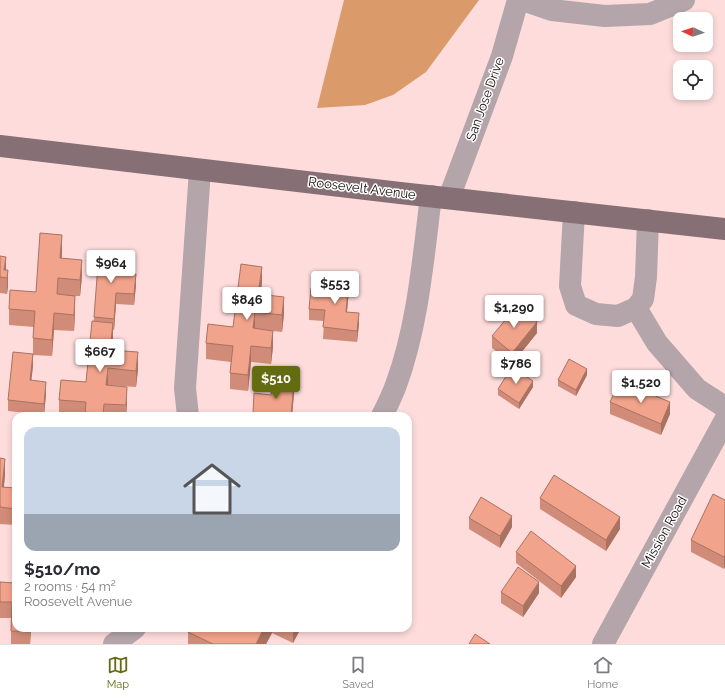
<!DOCTYPE html>
<html lang="en">
<head>
<meta charset="utf-8">
<style>
	:root { --surface:#fff; --page:#f7f7f7; --text:#2b2b33; --muted:#7c7c81; --line:#e1e1e2; --accent:#646c12 }
	body { margin:0; font-family:Raleway,sans-serif; background:var(--page); color:var(--text); height:100vh; display:flex; flex-direction:column; font-size:15px; white-space:nowrap }
	* { box-sizing:border-box; margin:0 }
	p { font-size:13px; color:var(--muted) }
	.icon { flex:none; width:22px; height:22px; fill:none; stroke:currentColor; stroke-width:2; stroke-linecap:round; stroke-linejoin:round }
	.map { position:relative; flex:1; overflow:hidden }
	.drawer { position:absolute; left:12px; top:412px; width:400px; height:220px; display:flex; flex-direction:column; background:var(--surface); border-radius:12px; box-shadow:0 2px 6px #0003 }
	.drawer>* { flex:none }
	.needle { width:26px; rotate:274deg }
	.fabs { position:absolute; left:673px; top:12px; display:grid; gap:8px }
	.fabs a { display:grid; place-items:center; width:40px; height:40px; border-radius:8px; background:var(--surface); box-shadow:0 2px 6px #0003; font-size:20px }
	.price { position:absolute; translate:-50% -34px; padding:0 9px; border-radius:4px; background:#fff; color:#222; font-size:13px; line-height:26px; filter:drop-shadow(0 1px 2px #0008) }
	.price::after { content:''; position:absolute; left:50%; top:24px; width:12px; height:9px; margin-left:-6px; background:inherit; clip-path:polygon(0 0,100% 0,50% 100%) }
	.price.active { background:var(--accent); color:#fff }
	ul { padding:0; list-style:none }
	li { display:grid; align-content:center; gap:8px; height:212px; padding:0 12px }
	li span { display:grid; place-items:center; height:124px; border-radius:12px; color:#555 }
	li>.icon { margin-inline-start:auto }
	span .icon { width:72px; height:72px; fill:#fffc; stroke-width:1 }
	li b { font-size:17px }
	.tabs { display:flex; justify-content:space-around; align-items:center; height:56px; border-top:1px solid var(--line); background:var(--surface); font-size:11px; color:var(--muted) }
	.tabs a { display:grid; justify-items:center; gap:2px }
	.tabs .active { color:var(--accent) }
	.map>svg:first-child { display:block }
	.forest { fill:#da9a69 }
	.lines { fill:none; stroke-linecap:round; stroke-linejoin:round }
	.minor { stroke:#b3a5a9; stroke-width:22 }
	.major { stroke:#876f76; stroke-width:22 }
	.wall { fill:#d08c78 }
	.shaded-wall { fill:#a97261 }
	.building { fill:#f2a38b; stroke:#a97261 }
	.labels { text-anchor:middle; dominant-baseline:central; stroke-width:3; stroke-linejoin:round; paint-order:stroke }
	.street-label { font-size:13px; fill:#170c0c; stroke:#fff }
</style>
</head>
<body>
<div class="map">
<svg width="725" height="644" viewBox="0 0 725 644">
	<rect width="100%" height="100%" fill="#fedcdc"/>
	<!-- forest -->
	<path class="forest" d="M344,0H479L426,72L393,95L365,105L317,108Z"/>
	<g class="lines">
		<!-- minor -->
		<path class="minor" d="M523,0L552,10L605,16L650,14L684,0
			M449,198L502,56L518,0
			M574,212L570,286L576,305L596,314L618,316L636,308L643,299L646,277L648,220
			M636,308L657,343L697,389L725,407
			M188,416L185,388L200,170
			M382,416C387,406 392,396 396,385C418,325 423,260 431,196
			M114,644L135,628
			M603,644L725,420"/>
		<!-- major -->
		<path class="major" d="M0,146L400,193L725,229"/>
	</g>
	<!-- wall -->
	<path class="wall" d="M62,252V258L82,276L80,296H75V312L74,331L54,330L52,356L33,355V366L31,381L46,394L44,415L8,411V400L33,354V338L34,327L9,325V309L36,292Z
		M0,256L6,270H8V286L7,294L0,293Z
		M120,264L119,272L136,285L134,305L116,304L114,330H113L112,350L138,369L136,387L108,385L127,403L126,416H59V400L86,382L94,317Z
		M262,283L260,294L284,314L282,332L273,331V347L271,364L251,362L248,391L230,389V373L231,362L206,359V343L233,327Z
		M349,289L347,312L359,324L357,342L323,339L324,321L309,320V309L326,290Z
		M537,333L512,364L492,348V336Z
		M587,375L576,396L558,386V380Z
		M533,387L519,409L498,395V389Z
		M294,394L292,416H253V413L271,395Z
		M610,402L670,414L661,435L610,414Z
		M0,458L5,475L4,487L16,488V525L0,524Z
		M540,498L620,529L606,551L540,509Z
		M725,500L724,569L691,552V540Z
		M469,518L512,527L500,548L469,529Z
		M516,552L576,577L561,598L516,563Z
		M0,582L15,583L16,628H31L30,644H11V618H0Z
		M501,592L539,593L523,617L501,603Z
		M190,628H301L293,643L272,633L266,644H188V632Z"/>
	<!-- shaded-wall -->
	<path class="shaded-wall" d="M62,235V252L60,274V258Z
		M120,253V264L119,284V272Z
		M6,257V273L4,270Z
		M82,260V276L80,296V280Z
		M262,267V283L258,310V294Z
		M8,270V286L7,294V278Z
		M136,274V285L134,305V294Z
		M349,278V289L346,323V312Z
		M116,293V304L114,330V319Z
		M75,296V312L74,331V315Z
		M284,297V314L282,332V315Z
		M255,312V328H253Z
		M54,313V330L52,356V340Z
		M359,313V324L357,342V331Z
		M537,322V333L512,364V353Z
		M113,323V339L110,366V350Z
		M273,331V347L271,364V348Z
		M251,346V362L248,391V375Z
		M138,352V369L136,387V371Z
		M33,354V366L30,392V380Z
		M108,368V385L106,401V385Z
		M587,369V375L576,396V390Z
		M533,381V387L519,409V403Z
		M46,382V394L44,415V404Z
		M294,382V394L292,416H291Z
		M127,387V403L126,416V405Z
		M670,402V414L661,435V424Z
		M5,459V475L2,503V487Z
		M512,516V527L500,548V536Z
		M620,517V529L606,551V540Z
		M725,555V567L724,569V557Z
		M576,566V577L561,598V586Z
		M539,582V593L523,617V606Z
		M30,628H31L30,644Z
		M264,628H272V633L266,644H256Z
		M293,628H301L293,643Z"/>
	<!-- building -->
	<path class="building" d="M40,233L62,235L60,258L82,260L80,280L58,278L57,294L75,296L74,315L54,313L52,340L33,338L35,311L9,309L10,290L36,292Z
		M99,251L120,253L119,272L136,274L134,294L116,293L114,319L94,317Z
		M0,256L6,257L4,270H8L7,278L0,277Z
		M241,264L262,267L258,294L284,297L282,315L255,312L253,328L273,331L271,348L251,346L248,375L230,373L233,346L206,343L208,324L233,327Z
		M328,276L349,278L346,312L359,313L357,331L323,327L325,310L309,309L311,288L326,290Z
		M517,306L537,322L512,353L492,336Z
		M92,321L113,323L110,350L138,352L136,371L108,368L106,385L127,387L126,405L104,404L103,416H85L86,402L59,400L61,380L86,382Z
		M13,352L33,354L30,380L46,382L44,404L8,400Z
		M569,359L587,369L576,390L558,380Z
		M512,367L533,381L519,403L498,389Z
		M272,380L294,382L291,416H269V415L253,413L254,393L271,395Z
		M618,385L639,395L641,390L670,402L661,424L610,402Z
		M0,458L5,459L2,487L16,488V509L0,507Z
		M554,475L620,517L606,540L540,498Z
		M713,494L725,500V555L724,557L691,540Z
		M481,497L512,516L500,536L469,518Z
		M531,531L576,566L561,586L516,552Z
		M16,556V628H30V632L11,631L12,602H0V582L15,583Z
		M518,567L539,582L523,606L501,592Z
		M190,628H264L256,644H213L188,632Z
		M475,634L490,644H469Z"/>
	<g class="labels">
		<!-- street labels -->
		<g class="street-label">
			<text transform="translate(485 99) rotate(-70)">San Jose Drive</text>
			<text transform="translate(362 188) rotate(7)">Roosevelt Avenue</text>
			<text transform="translate(664 532) rotate(-61)">Mission Road</text>
		</g>
	</g>
</svg>
<div class="fabs">
<a><svg class="needle" viewBox="-14 -14 28 28"><path d="M0-13l5 13h-10z" fill="#e53935"/><path d="M0 13l5-13h-10z" fill="#7c7c81"/></svg></a>
<a><svg class="icon" aria-label="locate" viewBox="0 0 24 24"><circle cx="12" cy="12" r="6"/><path d="M12 2v4M12 18v4M2 12h4M18 12h4"/></svg></a>
</div>
<b class="price" style="left:111px;top:284px">$964</b>
<b class="price" style="left:335px;top:305px">$553</b>
<b class="price" style="left:247px;top:321px">$846</b>
<b class="price" style="left:514px;top:329px">$1,290</b>
<b class="price" style="left:100px;top:373px">$667</b>
<b class="price" style="left:516px;top:385px">$786</b>
<b class="price active" style="left:276px;top:400px">$510</b>
<b class="price" style="left:641px;top:404px">$1,520</b>
<section class="drawer">
<ul>
<li><span style="background:linear-gradient(#c9d6e8 70%,#9aa5b1 0)"><svg class="icon" aria-label="home" viewBox="0 0 24 24"><path d="M3 11l9-7 9 7M6 9v11h12V9"/></svg></span><div><b>$510/mo</b><p>2 rooms · 54 m²</p><p>Roosevelt Avenue</p></div></li>
</ul>
</section>
</div>
<nav class="tabs">
<a class="active"><svg class="icon" aria-label="map" viewBox="0 0 24 24"><path d="M3 6l6-2 6 2 6-2v14l-6 2-6-2-6 2zM9 4v14M15 6v14"/></svg>Map</a>
<a><svg class="icon" aria-label="saved" viewBox="0 0 24 24"><path d="M7 4h10v16l-5-4-5 4z"/></svg>Saved</a>
<a><svg class="icon" aria-label="home" viewBox="0 0 24 24"><path d="M3 11l9-7 9 7M6 9v11h12V9"/></svg>Home</a>
</nav>
</body>
</html>
